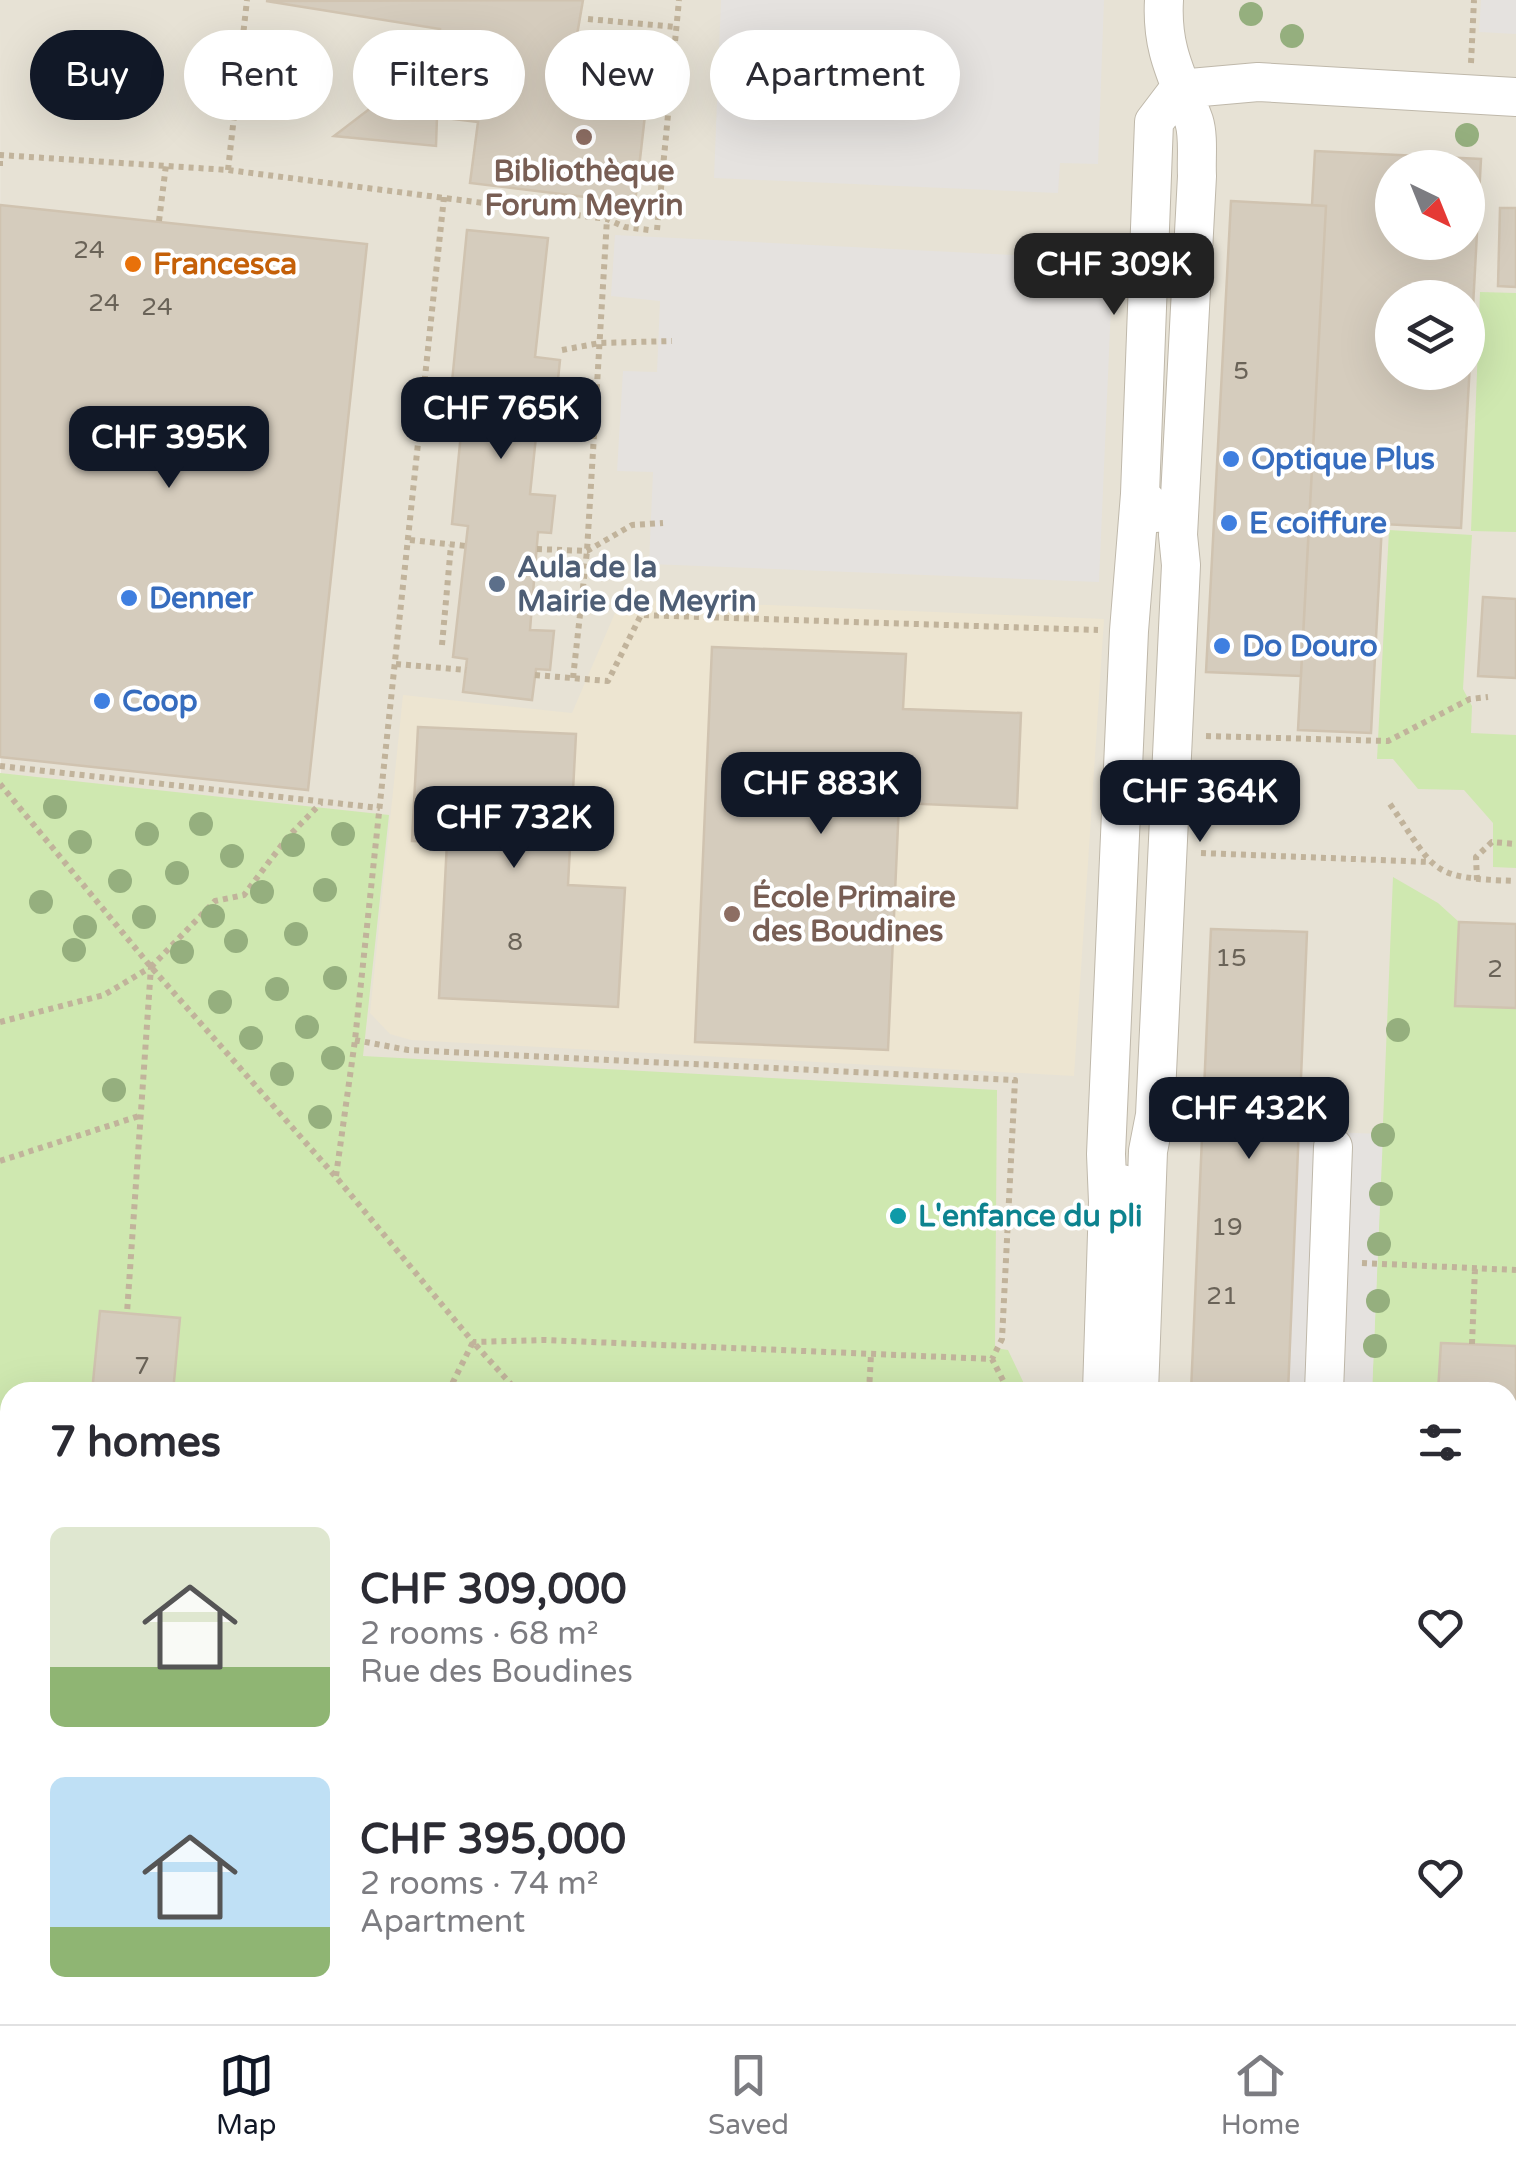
<!DOCTYPE html>
<html lang="en">
<head>
<meta charset="utf-8">
<style>
	:root { --surface:#fff; --page:#f7f7f7; --text:#2b2b33; --muted:#7c7c81; --line:#e1e1e2; --accent:#111827 }
	body { margin:0; font-family:"Varela Round",sans-serif; background:var(--page); color:var(--text); height:100vh; display:flex; flex-direction:column; font-size:38px; white-space:nowrap }
	* { box-sizing:border-box; margin:0 }
	p { font-size:32px; color:var(--muted) }
	.icon { flex:none; width:55px; height:55px; fill:none; stroke:currentColor; stroke-width:2; stroke-linecap:round; stroke-linejoin:round }
	.map { position:relative; flex:1; overflow:hidden }
	.sheet { position:absolute; left:0px; top:1382px; width:1518px; height:642px; display:flex; flex-direction:column; background:var(--surface); border-radius:30px 30px 0 0; box-shadow:0 10px 40px #0002 }
	.sheet>* { flex:none }
	.banner { position:absolute; left:30px; top:30px; width:1000px; height:90px; display:flex; gap:20px }
	.needle { width:65px; rotate:137deg }
	.controls { position:absolute; left:1375px; top:150px; display:grid; gap:20px }
	.controls a { display:grid; place-items:center; width:110px; height:110px; border-radius:50%; background:var(--surface); box-shadow:0 10px 40px #0002; font-size:50px }
	.price { position:absolute; translate:-50% -85px; padding:0 22px; border-radius:20px; background:var(--accent); color:#fff; font-size:32px; line-height:65px; filter:drop-shadow(0 2px 5px #0008) }
	.price::after { content:''; position:absolute; left:50%; top:60px; width:30px; height:22px; margin-left:-15px; background:inherit; clip-path:polygon(0 0,100% 0,50% 100%) }
	.price.current { background:#222; color:#fff }
	ul { padding:0; list-style:none }
	li { display:flex; align-items:center; gap:30px; height:250px; padding:0 50px }
	li span { display:grid; place-items:center; flex:none; width:280px; height:200px; border-radius:15px; color:#555 }
	li>.icon { margin-inline-start:auto }
	span .icon { width:120px; height:120px; fill:#fffc; stroke-width:1 }
	li b { font-size:42px }
	h2 { display:flex; justify-content:space-between; align-items:center; height:120px; padding:0 50px; font-size:42px }
	.tag { padding:0 35px; border-radius:45px; background:var(--surface); box-shadow:0 10px 40px #0002; font-size:35px; line-height:90px }
	.tag.current { background:var(--accent); color:#fff }
	.dock { display:flex; justify-content:space-around; align-items:center; height:140px; border-top:2px solid var(--line); background:var(--surface); font-size:28px; color:var(--muted) }
	.dock a { display:grid; justify-items:center; gap:5px }
	.dock .current { color:var(--accent) }
	.map>svg:first-child { display:block }
	.residential { fill:#e7e2d5; fill-rule:evenodd }
	.education { fill:#ede5d1 }
	.green { fill:#cfe8b0 }
	.parking { fill:#e5e2df }
	.building { fill:#d5ccbd; stroke:#d0c3b0; stroke-width:2.5; fill-rule:evenodd }
	.lines { fill:none; stroke-linecap:round; stroke-linejoin:round }
	.minor-casing { stroke:#bfb8aa; stroke-width:40 }
	.major-casing { stroke:#e3bd66; stroke-width:50 }
	.path { stroke:#c1b39b; stroke-width:6; stroke-dasharray:5 5; stroke-linecap:butt }
	.minor { stroke:#fff; stroke-width:38 }
	.major { stroke:#fee096; stroke-width:48 }
	.tree { fill:#95af7e }
	.education-dot { fill:#8d6e63; stroke:#fff; stroke-width:4 }
	.food-dot { fill:#e8710a; stroke:#fff; stroke-width:4 }
	.shop-dot { fill:#3f7fe0; stroke:#fff; stroke-width:4 }
	.service-dot { fill:#5c6f8a; stroke:#fff; stroke-width:4 }
	.culture-dot { fill:#0f9aa8; stroke:#fff; stroke-width:4 }
	.labels { text-anchor:middle; dominant-baseline:central; stroke-width:8; stroke-linejoin:round; paint-order:stroke }
	.number-label { font-size:25px; fill:#6a6358 }
	.education-label { font-size:30px; font-weight:bold; fill:#785e54; stroke:#fff }
	.food-label { font-size:30px; font-weight:bold; fill:#c56008; stroke:#fff; text-anchor:start }
	.shop-label { font-size:30px; font-weight:bold; fill:#366cbe; stroke:#fff; text-anchor:start }
	.service-label { font-size:30px; font-weight:bold; fill:#4e5e75; stroke:#fff; text-anchor:start }
	.culture-label { font-size:30px; font-weight:bold; fill:#0d838f; stroke:#fff; text-anchor:start }
</style>
</head>
<body>
<div class="map">
<svg width="1516" height="2024" viewBox="0 0 1516 2024">
	<rect width="100%" height="100%" fill="#f4f0e7"/>
	<!-- residential -->
	<path class="residential" d="M0,0H1516V2024H2ZM1392,168H1468V242H1392ZM1392,298H1468V372H1392ZM10,1392H1508V2015H10Z"/>
	<!-- education -->
	<path class="education" d="M621,599L1104,619L1074,1076L411,1040L390,1034L370,1013L403,695L572,713Z"/>
	<!-- green -->
	<path class="green" d="M1480,292L1516,293V532L1471,531Z
		M1389,530L1472,535L1463,689L1472,706L1471,733L1516,735V868L1493,867V823L1464,790L1418,789L1393,759H1377Z
		M0,773L389,815L363,1056L997,1090L995,1348L1008,1350L1028,1392H10V1806L0,1799Z
		M1393,877L1438,903L1459,922L1456,1006L1516,1008V1346L1442,1343L1438,1392H1372Z
		M1508,1520H1516V1985L1508,1984Z
		M473,2015H1040V2024H512Z"/>
	<!-- parking -->
	<path class="parking" d="M721,0H1104L1098,164L1060,163L1058,193L714,178Z
		M1481,0H1516V34L1479,32Z
		M615,235L1113,260L1099,582L649,564L653,472L617,471L623,371L657,372L660,301L611,296Z
		M1299,1131L1383,1134L1372,1392H1288Z"/>
	<!-- building -->
	<path class="building" d="M583,0L577,35L653,45L635,203L470,183L478,122L437,117L436,146L334,136L410,78L414,57H437L440,29L266,1Z
		M1315,151L1481,159L1461,528L1382,524L1371,733L1298,730L1326,206L1312,205ZM1392,168H1468V242H1392ZM1392,298H1468V372H1392Z
		M1231,201L1326,206L1301,676L1206,672Z
		M0,205L367,244L308,790L0,757Z
		M1500,208H1516V287L1498,286Z
		M467,230L548,238L535,357L560,360L556,399L540,398L530,494L555,496L551,533L538,532L530,630L554,631L550,670L536,669L532,700L463,692L467,659L453,657L468,526L452,524L465,393L451,392Z
		M1483,597L1516,599V678L1478,676Z
		M712,647L906,654L903,709L1021,713L1017,808L899,803L888,1050L695,1042Z
		M418,727L576,734L568,885L625,888L618,1007L439,998L447,842L412,841Z
		M1459,922L1516,924V1008L1455,1006Z
		M1211,929L1307,932L1288,1392H1191Z
		M100,1311L180,1318L173,1392H92Z
		M1441,1343L1516,1346V1432H1508V1392H1438Z
		M1508,1989L1516,1990V2024H1175L1176,2015H1508Z"/>
	<g class="lines">
		<defs>
			<path id="minor" d="M1179,89L1258,82L1516,97
				M1156,513L1140,494L1154,122L1179,89
				M1108,1202L1106,1154L1129,631L1140,494
				M1102,1392L1108,1202L1122,1184
				M1139,1392L1148,1151L1155,1115L1181,565L1178,535L1197,176C1196,159 1199,137 1194,121C1178,77 1161,50 1164,0
				M1324,1392L1333,1147
				M1070,2024V2015
				M1113,2024V2015"/>
			<path id="major" d="M0,1881L10,1891
				M71,2015L75,2024
				M217,2015L261,2024"/>
		</defs>
		<!-- minor casing -->
		<use href="#minor" class="minor-casing"/>
		<!-- major casing -->
		<use href="#major" class="major-casing"/>
		<!-- path -->
		<path class="path" d="M588,19L676,27
			M1471,63L1474,0
			M0,166V155L228,170L607,219L625,227L649,230
			M228,170L247,0
			M159,221L166,165
			M657,230L679,0
			M562,350L600,343L672,341
			M410,540L466,546
			M537,549L587,551L632,525L663,523
			M442,645L451,545
			M396,664L466,670
			M535,675L608,681L641,615L1098,630
			M573,678L587,551L607,219
			M1206,736L1388,741L1470,699L1488,697
			M0,766L380,808
			M0,784L151,967L336,1177L473,1342L545,1340L992,1359L1009,1392
			M1390,804C1437,873 1429,878 1516,881
			M1201,853L1430,862
			M1477,880L1476,857L1492,842L1516,844
			M151,967L215,901L244,895L287,838L321,803
			M0,1022L104,995L151,967L127,1313
			M355,1040L408,1050L1015,1080L1002,1339L992,1359
			M0,1161L139,1116
			M336,1176L355,1040L444,197
			M1362,1263L1516,1270
			M1472,1344L1475,1268
			M448,1392L473,1342L518,1392
			M869,1392L871,1354
			M1508,1857H1516"/>
		<!-- minor -->
		<use href="#minor" class="minor"/>
		<!-- major -->
		<use href="#major" class="major"/>
	</g>
	<!-- trees -->
	<g class="tree">
		<circle cx="1251" cy="14" r="12"/>
		<circle cx="1292" cy="36" r="12"/>
		<circle cx="1467" cy="135" r="12"/>
		<circle cx="55" cy="807" r="12"/>
		<circle cx="201" cy="824" r="12"/>
		<circle cx="147" cy="834" r="12"/>
		<circle cx="343" cy="834" r="12"/>
		<circle cx="80" cy="842" r="12"/>
		<circle cx="293" cy="845" r="12"/>
		<circle cx="232" cy="856" r="12"/>
		<circle cx="177" cy="873" r="12"/>
		<circle cx="120" cy="881" r="12"/>
		<circle cx="325" cy="890" r="12"/>
		<circle cx="262" cy="892" r="12"/>
		<circle cx="41" cy="902" r="12"/>
		<circle cx="213" cy="916" r="12"/>
		<circle cx="144" cy="917" r="12"/>
		<circle cx="85" cy="927" r="12"/>
		<circle cx="296" cy="934" r="12"/>
		<circle cx="236" cy="941" r="12"/>
		<circle cx="74" cy="950" r="12"/>
		<circle cx="182" cy="952" r="12"/>
		<circle cx="335" cy="978" r="12"/>
		<circle cx="277" cy="989" r="12"/>
		<circle cx="220" cy="1002" r="12"/>
		<circle cx="307" cy="1027" r="12"/>
		<circle cx="1398" cy="1030" r="12"/>
		<circle cx="251" cy="1038" r="12"/>
		<circle cx="333" cy="1058" r="12"/>
		<circle cx="282" cy="1074" r="12"/>
		<circle cx="114" cy="1090" r="12"/>
		<circle cx="320" cy="1117" r="12"/>
		<circle cx="1383" cy="1135" r="12"/>
		<circle cx="1381" cy="1194" r="12"/>
		<circle cx="1379" cy="1244" r="12"/>
		<circle cx="1378" cy="1301" r="12"/>
		<circle cx="1375" cy="1346" r="12"/>
	</g>
	<!-- markers -->
	<g class="education-dot">
		<circle cx="584" cy="137" r="10"/>
		<circle cx="732" cy="914" r="10"/>
	</g>
	<circle class="food-dot" cx="133" cy="264" r="10"/>
	<g class="shop-dot">
		<circle cx="1231" cy="459" r="10"/>
		<circle cx="1229" cy="523" r="10"/>
		<circle cx="129" cy="598" r="10"/>
		<circle cx="1222" cy="646" r="10"/>
		<circle cx="102" cy="701" r="10"/>
	</g>
	<circle class="service-dot" cx="497" cy="584" r="10"/>
	<circle class="culture-dot" cx="898" cy="1216" r="10"/>
	<g class="labels">
		<!-- number labels -->
		<g class="number-label">
			<text x="89" y="250">24</text>
			<text x="104" y="303">24</text>
			<text x="157" y="307">24</text>
			<text x="1241" y="371">5</text>
			<text x="515" y="942">8</text>
			<text x="1231" y="958">15</text>
			<text x="1495" y="969">2</text>
			<text x="1227" y="1227">19</text>
			<text x="1222" y="1296">21</text>
			<text x="142" y="1366">7</text>
		</g>
		<!-- education labels -->
		<g class="education-label">
			<text x="584" y="171">Bibliothèque<tspan x="584" dy="34">Forum Meyrin</tspan></text>
			<text x="752" y="897" text-anchor="start">École Primaire<tspan x="752" dy="34">des Boudines</tspan></text>
		</g>
		<!-- food labels -->
		<g class="food-label">
			<text x="153" y="264">Francesca</text>
		</g>
		<!-- shop labels -->
		<g class="shop-label">
			<text x="1251" y="459">Optique Plus</text>
			<text x="1249" y="523">E coiffure</text>
			<text x="149" y="598">Denner</text>
			<text x="1242" y="646">Do Douro</text>
			<text x="122" y="701">Coop</text>
		</g>
		<!-- service labels -->
		<g class="service-label">
			<text x="517" y="567">Aula de la<tspan x="517" dy="34">Mairie de Meyrin</tspan></text>
		</g>
		<!-- culture labels -->
		<g class="culture-label">
			<text x="918" y="1216">L'enfance du pli</text>
		</g>
	</g>
</svg>
<div class="controls">
<a><svg class="needle" viewBox="-14 -14 28 28"><path d="M0-13l5 13h-10z" fill="#e53935"/><path d="M0 13l5-13h-10z" fill="#7c7c81"/></svg></a>
<a><svg class="icon" aria-label="layers" viewBox="0 0 24 24"><path d="M12 4l9 5-9 5-9-5zM3 14l9 5 9-5"/></svg></a>
</div>
<b class="price current" style="left:1114px;top:318px">CHF 309K</b>
<b class="price" style="left:501px;top:462px">CHF 765K</b>
<b class="price" style="left:169px;top:491px">CHF 395K</b>
<b class="price" style="left:821px;top:837px">CHF 883K</b>
<b class="price" style="left:1200px;top:845px">CHF 364K</b>
<b class="price" style="left:514px;top:871px">CHF 732K</b>
<b class="price" style="left:1249px;top:1162px">CHF 432K</b>
<div class="banner">
<a class="tag current">Buy</a>
<a class="tag">Rent</a>
<a class="tag">Filters</a>
<a class="tag">New</a>
<a class="tag">Apartment</a>
</div>
<section class="sheet">
<h2>7 homes<svg class="icon" aria-label="filters" viewBox="0 0 24 24"><path d="M4 7h16M4 17h16"/><circle cx="9" cy="7" r="2"/><circle cx="15" cy="17" r="2"/></svg></h2>
<ul>
<li><span style="background:linear-gradient(#dfe7d0 70%,#8fb573 0)"><svg class="icon" aria-label="home" viewBox="0 0 24 24"><path d="M3 11l9-7 9 7M6 9v11h12V9"/></svg></span><div><b>CHF 309,000</b><p>2 rooms · 68 m²</p><p>Rue des Boudines</p></div><svg class="icon" aria-label="heart" viewBox="0 0 24 24"><path d="M12 20l-8-8c-3-5 5-10 8-4 3-6 11-1 8 4z"/></svg></li>
<li><span style="background:linear-gradient(#bfe0f5 75%,#8fb573 0)"><svg class="icon" aria-label="home" viewBox="0 0 24 24"><path d="M3 11l9-7 9 7M6 9v11h12V9"/></svg></span><div><b>CHF 395,000</b><p>2 rooms · 74 m²</p><p>Apartment</p></div><svg class="icon" aria-label="heart" viewBox="0 0 24 24"><path d="M12 20l-8-8c-3-5 5-10 8-4 3-6 11-1 8 4z"/></svg></li>
</ul>
</section>
</div>
<nav class="dock">
<a class="current"><svg class="icon" aria-label="map" viewBox="0 0 24 24"><path d="M3 6l6-2 6 2 6-2v14l-6 2-6-2-6 2zM9 4v14M15 6v14"/></svg>Map</a>
<a><svg class="icon" aria-label="saved" viewBox="0 0 24 24"><path d="M7 4h10v16l-5-4-5 4z"/></svg>Saved</a>
<a><svg class="icon" aria-label="home" viewBox="0 0 24 24"><path d="M3 11l9-7 9 7M6 9v11h12V9"/></svg>Home</a>
</nav>
</body>
</html>
